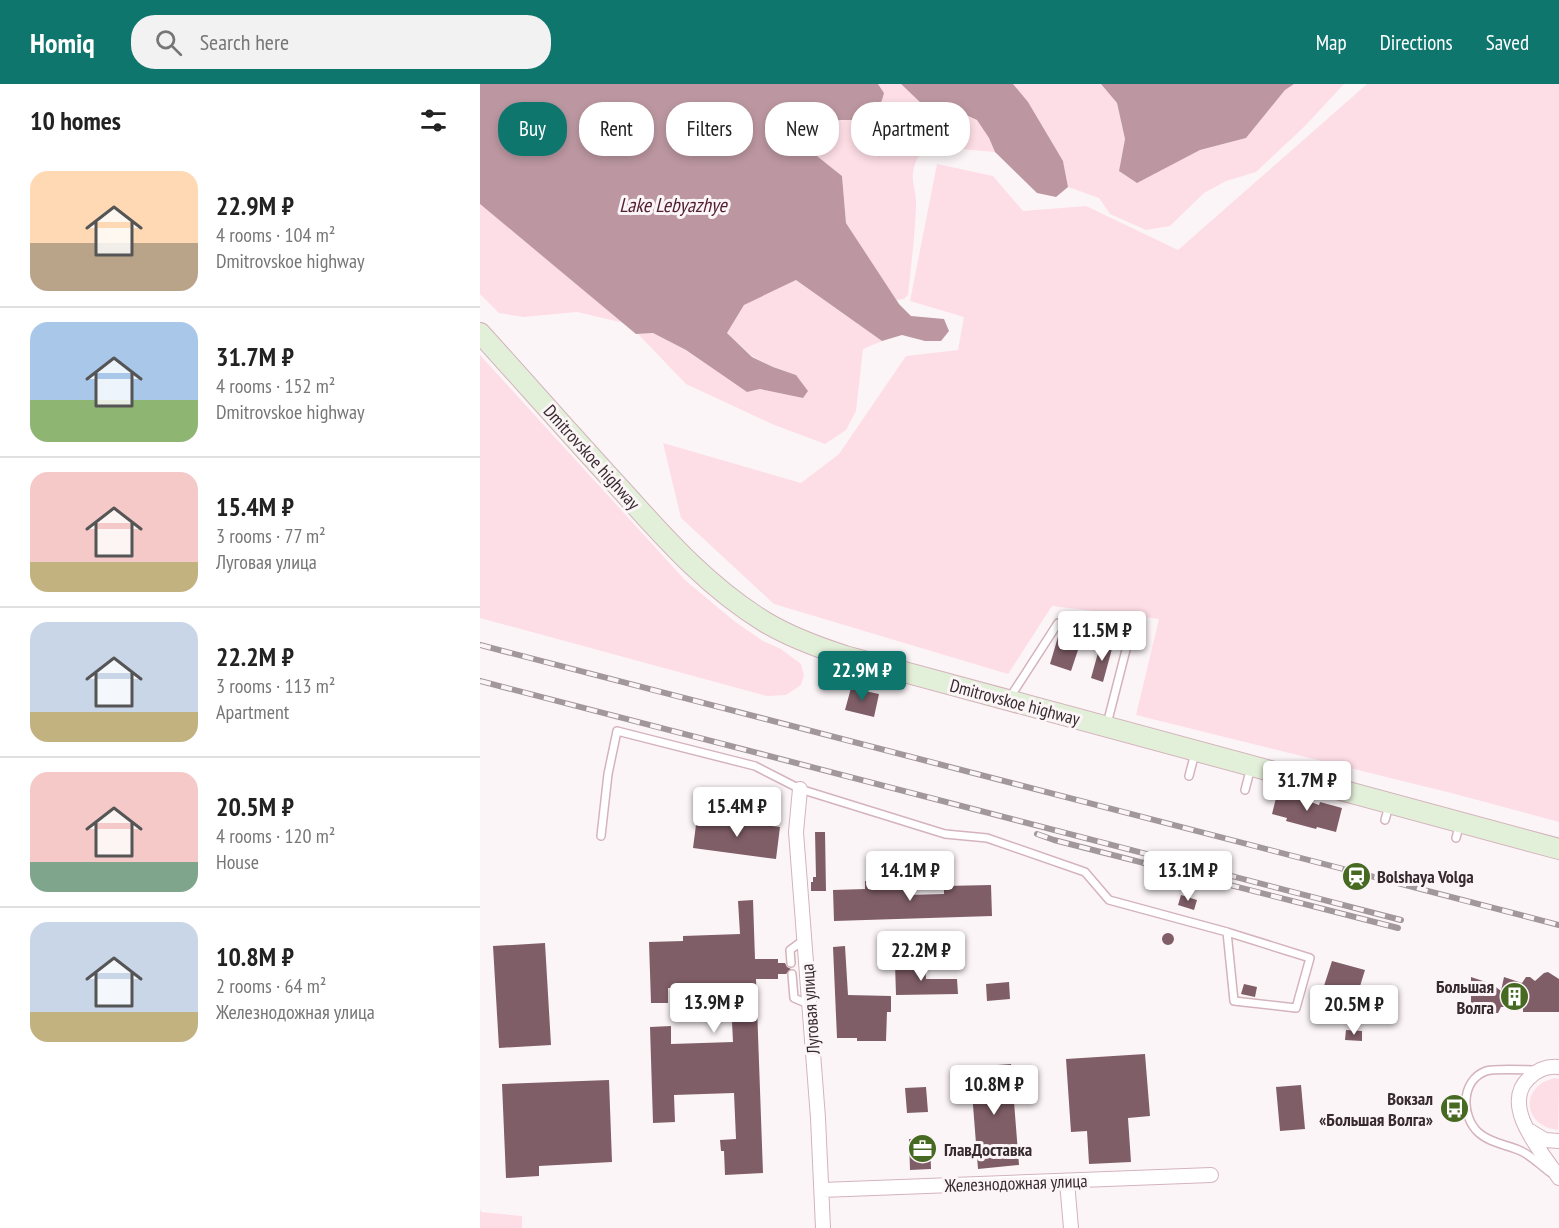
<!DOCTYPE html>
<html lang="en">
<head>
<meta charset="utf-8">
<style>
	:root { --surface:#fff; --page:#f2f2f2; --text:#222; --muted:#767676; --line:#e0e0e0; --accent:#0f766e }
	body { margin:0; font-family:"PT Sans Narrow",sans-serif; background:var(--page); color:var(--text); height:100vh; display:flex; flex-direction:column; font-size:22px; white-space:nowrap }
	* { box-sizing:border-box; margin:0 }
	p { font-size:20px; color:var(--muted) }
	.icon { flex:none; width:33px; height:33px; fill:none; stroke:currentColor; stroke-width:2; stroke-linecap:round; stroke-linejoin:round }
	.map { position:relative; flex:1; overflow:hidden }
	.side { display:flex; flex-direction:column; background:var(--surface); width:480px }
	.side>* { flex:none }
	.hud { position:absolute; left:18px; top:18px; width:570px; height:54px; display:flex; gap:12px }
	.price { position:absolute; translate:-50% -51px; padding:0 14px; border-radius:6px; background:#fff; color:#222; font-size:20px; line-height:39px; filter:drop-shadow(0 2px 3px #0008) }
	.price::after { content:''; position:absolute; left:50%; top:36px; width:18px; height:14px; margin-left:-9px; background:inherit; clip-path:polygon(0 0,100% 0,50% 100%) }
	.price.selected { background:var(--accent); color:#fff }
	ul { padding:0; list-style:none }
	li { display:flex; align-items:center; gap:18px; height:150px; padding:0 30px }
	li+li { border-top:2px solid var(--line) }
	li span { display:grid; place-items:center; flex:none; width:168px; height:120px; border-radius:18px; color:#555 }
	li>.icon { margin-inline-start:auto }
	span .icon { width:72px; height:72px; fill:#fffc; stroke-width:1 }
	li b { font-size:26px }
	h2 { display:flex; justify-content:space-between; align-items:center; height:72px; padding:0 30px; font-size:26px }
	.pill { padding:0 21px; border-radius:24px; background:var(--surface); box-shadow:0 3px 9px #0003; font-size:21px; line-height:54px }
	.pill.selected { background:var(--accent); color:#fff }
	header { display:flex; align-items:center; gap:36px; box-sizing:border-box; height:84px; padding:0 30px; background:var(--accent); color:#fff }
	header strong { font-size:28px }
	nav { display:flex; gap:33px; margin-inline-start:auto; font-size:21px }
	.search { width:420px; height:54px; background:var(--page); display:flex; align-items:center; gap:15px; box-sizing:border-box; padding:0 21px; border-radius:24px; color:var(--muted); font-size:22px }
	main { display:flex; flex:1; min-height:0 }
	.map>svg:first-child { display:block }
	.green { fill:#fedee6 }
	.water { fill:#bc97a1 }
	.building { fill:#805e68 }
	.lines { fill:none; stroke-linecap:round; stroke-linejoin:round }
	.service-casing { stroke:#d4b3bc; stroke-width:10 }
	.minor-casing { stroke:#d4b3bc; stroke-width:16 }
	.secondary-casing { stroke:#d4b3bc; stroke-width:22 }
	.service { stroke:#fff; stroke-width:7 }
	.minor { stroke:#fff; stroke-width:14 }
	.secondary { stroke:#e3f0d9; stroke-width:20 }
	.rail-casing { stroke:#a2989b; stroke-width:6 }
	.rail { stroke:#fcf5f7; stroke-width:4; stroke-dasharray:11; stroke-linecap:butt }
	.labels { text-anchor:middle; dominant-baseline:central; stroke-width:6; stroke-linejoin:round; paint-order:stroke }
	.street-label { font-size:18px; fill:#382b2f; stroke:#fcf5f7 }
	.poi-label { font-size:18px; font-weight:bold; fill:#382b2f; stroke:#fcf5f7; text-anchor:start }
	.water-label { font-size:20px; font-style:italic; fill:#511f31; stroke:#fcf5f7 }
</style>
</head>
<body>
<header>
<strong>Homiq</strong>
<div class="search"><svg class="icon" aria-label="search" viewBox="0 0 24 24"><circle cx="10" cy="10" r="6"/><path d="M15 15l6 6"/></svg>Search here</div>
<nav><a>Map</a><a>Directions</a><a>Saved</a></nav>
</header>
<main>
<section class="side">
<h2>10 homes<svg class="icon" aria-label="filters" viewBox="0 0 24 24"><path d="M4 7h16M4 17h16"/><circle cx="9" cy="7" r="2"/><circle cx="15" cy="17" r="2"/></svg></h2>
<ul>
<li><span style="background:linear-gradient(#ffd9b3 60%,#b9a48a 0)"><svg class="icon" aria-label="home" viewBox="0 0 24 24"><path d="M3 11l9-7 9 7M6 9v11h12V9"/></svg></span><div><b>22.9M ₽</b><p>4 rooms · 104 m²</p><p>Dmitrovskoe highway</p></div></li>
<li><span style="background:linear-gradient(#a9c7e8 65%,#8fb573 0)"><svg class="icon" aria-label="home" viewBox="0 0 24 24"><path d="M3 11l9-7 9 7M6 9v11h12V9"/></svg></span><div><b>31.7M ₽</b><p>4 rooms · 152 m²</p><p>Dmitrovskoe highway</p></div></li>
<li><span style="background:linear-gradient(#f6c9c9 75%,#c2b280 0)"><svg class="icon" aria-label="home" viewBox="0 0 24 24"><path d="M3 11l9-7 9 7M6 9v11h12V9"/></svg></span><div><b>15.4M ₽</b><p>3 rooms · 77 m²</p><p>Луговая улица</p></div></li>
<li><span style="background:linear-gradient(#c9d6e8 75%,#c2b280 0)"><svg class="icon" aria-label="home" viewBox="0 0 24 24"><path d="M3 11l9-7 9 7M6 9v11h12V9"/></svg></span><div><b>22.2M ₽</b><p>3 rooms · 113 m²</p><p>Apartment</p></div></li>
<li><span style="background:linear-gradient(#f6c9c9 75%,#7fa58c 0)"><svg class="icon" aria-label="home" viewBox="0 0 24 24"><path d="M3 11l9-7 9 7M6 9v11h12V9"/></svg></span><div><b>20.5M ₽</b><p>4 rooms · 120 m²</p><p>House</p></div></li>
<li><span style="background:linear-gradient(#c9d6e8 75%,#c2b280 0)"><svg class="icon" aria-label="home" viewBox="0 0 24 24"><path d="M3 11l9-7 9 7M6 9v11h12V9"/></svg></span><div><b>10.8M ₽</b><p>2 rooms · 64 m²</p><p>Железнодожная улица</p></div></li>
</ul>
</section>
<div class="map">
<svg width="1079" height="1144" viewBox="0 0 1079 1144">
	<rect width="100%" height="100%" fill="#fcf5f7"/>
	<!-- green -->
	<path class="green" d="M398,0H421L443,21L471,24L497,36L509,54L515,68L468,64L438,73C427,96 437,101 436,122C435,152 431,182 428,211L424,215L416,216L366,139L362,92L332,68L329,52L341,39L390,33L404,9Z
		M533,0H621L637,19L645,55L639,87L657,98L720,66L766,54L805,6L814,0H864L825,42L776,88L746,97L724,109L690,142L666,146L630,130L619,114L588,103L583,77Z
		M887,0H1079V738L975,710L656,631L679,535L572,522L528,590L294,520L201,434L183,359L321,399L359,370L426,272L478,266L484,233L430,217L457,80L513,92L543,127L606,122L698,166Z
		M0,120L144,239L97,228L43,233L19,229L0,210Z
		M316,196L402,257L383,265L376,327L366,346L345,360L292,340L206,300L158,250L173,249L206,266L267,308L280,305L323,314L316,291L293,283L272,272L247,249L264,221Z
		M0,271L205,496L254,537L283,557L301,565L321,580L324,591L321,601L306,611L287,612L0,534Z
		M1074,994L1079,995L1078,1046C1043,1042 1039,1003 1074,994Z
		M0,1124L1,1128L42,1132V1144H0Z"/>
	<!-- water -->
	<path class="water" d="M0,0H398L404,9C394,48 374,30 343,39C338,41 333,47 329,52L332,68L362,92L366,139L419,220L431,232L464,235L469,247L461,257H445L422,251L402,257L316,196L264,221L247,249L272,273L293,283L316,291L328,307L323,314L280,305L267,308L206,266L173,249L156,250L0,120Z
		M421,0H533L548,18L583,77L588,103L576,113L557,109L515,68L509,54L497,36L471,24L443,21Z
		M621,0H814L805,6L766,54L720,66L657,99L639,87L645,55L637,19Z"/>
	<!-- building -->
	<path class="building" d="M578,553L600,560L591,587L570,580Z
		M621,558L633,561L623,598L611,594Z
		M371,604L399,610L394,633L365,626Z
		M798,706L839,721L840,718L862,724L856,748L837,743L836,745L806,737L807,734L792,730Z
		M217,733L300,743L296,775L213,764Z
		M335,748H345L346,807H331V798H333V793H336Z
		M427,795V811L464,810V802L511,801L512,832L354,837L353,806L385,805V797Z
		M701,811L717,816L714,826L698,821Z
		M273,816L275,875H298V879H305L307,883L311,885L306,890H298V895H276L283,1089L245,1091L244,1067H241L240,1056L256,1055L254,1009L194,1011L195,1038L173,1039L170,943L191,942V960L253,958L252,938H263L262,902L188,904V919H171L169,858L203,857V852L260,850L258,817Z
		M682 855a6 6 0 1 1 12 0a6 6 0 1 1-12 0Z
		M65,859L71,961L19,964L13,862Z
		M365,862L368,911L411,912V928H407L406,957H377V954H357L353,863Z
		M852,877L885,886L873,925L850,918L847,935L834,933Z
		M415,880H445L446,895H477L478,910L416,911Z
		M1068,888L1079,895V928H1043V923H1021L1018,929H1007V923H991V893L1012,900L1021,907L1024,893L1042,899L1046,893H1050L1055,897L1064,889Z
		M529,898L530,915L507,917L506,900Z
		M764,900L777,903L775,913L761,910Z
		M866,946L882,947V957L865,956Z
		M665,970L670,1032L648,1034L651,1078L609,1080L607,1047L591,1048L586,975Z
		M531,980L539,1081L498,1085L490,983Z
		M129,996L132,1078L59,1082V1092L26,1094L22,1000Z
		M821,1001L825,1045L800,1047L796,1003Z
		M446,1003L448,1028L427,1029L425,1004Z
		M450,1054L451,1085L430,1086L429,1055Z"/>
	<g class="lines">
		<defs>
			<path id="service" d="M529,615L578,539L648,558L627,640
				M709,692L715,669
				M765,706L771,683
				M905,736L909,722
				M121,752L128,690L137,647L275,682L320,705L465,750L507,754L605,788L629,816L747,848L830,874L816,924L754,917L747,848
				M976,754L980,739
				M311,879L310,866L325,855
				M312,890L314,914L328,920
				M1056,986C1046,986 1014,984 1006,987C980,997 981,1033 999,1049C1010,1059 1028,1061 1041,1067C1052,1072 1061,1082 1071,1089"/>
			<path id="minor" d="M320,705L316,748L338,1034L343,1144
				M1079,983C1068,982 1057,986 1049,994C1019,1022 1063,1069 1079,1094
				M1050,1047L1065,1056L1079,1057
				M587,1098L591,1144
				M342,1106L731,1091"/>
			<path id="secondary" d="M0,249C49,303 97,358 147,412C189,459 231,505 285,538C310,553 337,563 365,572L1079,765"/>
		</defs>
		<!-- service casing -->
		<use href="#service" class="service-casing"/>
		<!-- minor casing -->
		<use href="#minor" class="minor-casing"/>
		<!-- secondary casing -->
		<use href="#secondary" class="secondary-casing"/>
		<!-- service -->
		<use href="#service" class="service"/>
		<!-- minor -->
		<use href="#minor" class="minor"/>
		<!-- secondary -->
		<use href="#secondary" class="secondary"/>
		<defs>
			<path id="rail" d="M0,561L1079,841
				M0,597L921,836
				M557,750L574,756L918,844"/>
		</defs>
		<!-- rail casing -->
		<use href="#rail" class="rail-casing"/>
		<!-- rail -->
		<use href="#rail" class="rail"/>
	</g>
	<!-- icons -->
	<defs>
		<symbol id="station-disc" viewBox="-11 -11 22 22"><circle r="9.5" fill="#476a22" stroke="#fcf5f7"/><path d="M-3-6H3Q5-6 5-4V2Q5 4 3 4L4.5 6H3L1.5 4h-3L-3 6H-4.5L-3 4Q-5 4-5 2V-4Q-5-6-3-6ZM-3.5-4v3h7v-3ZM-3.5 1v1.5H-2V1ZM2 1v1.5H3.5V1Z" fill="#fff"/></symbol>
		<symbol id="building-disc" viewBox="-11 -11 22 22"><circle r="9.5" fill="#476a22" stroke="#fcf5f7"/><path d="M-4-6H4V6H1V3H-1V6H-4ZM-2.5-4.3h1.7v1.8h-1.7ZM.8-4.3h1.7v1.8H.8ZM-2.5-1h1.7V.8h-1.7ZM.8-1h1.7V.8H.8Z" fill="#fff"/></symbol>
		<symbol id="bus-disc" viewBox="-11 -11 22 22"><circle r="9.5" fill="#476a22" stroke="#fcf5f7"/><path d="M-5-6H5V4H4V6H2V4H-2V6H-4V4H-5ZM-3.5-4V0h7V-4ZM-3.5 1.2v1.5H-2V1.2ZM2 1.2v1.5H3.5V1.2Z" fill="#fff"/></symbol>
		<symbol id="office-disc" viewBox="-11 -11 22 22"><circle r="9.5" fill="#476a22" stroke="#fcf5f7"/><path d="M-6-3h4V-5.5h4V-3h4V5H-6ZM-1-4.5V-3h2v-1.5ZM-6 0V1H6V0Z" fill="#fff"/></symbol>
	</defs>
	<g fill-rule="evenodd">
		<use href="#station-disc" x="860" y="776" width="33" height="33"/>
		<use href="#building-disc" x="1018" y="896" width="33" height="33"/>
		<use href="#bus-disc" x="958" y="1008" width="33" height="33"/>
		<use href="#office-disc" x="426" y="1048" width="33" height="33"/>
	</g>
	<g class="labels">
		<!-- street labels -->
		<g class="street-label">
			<text transform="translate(112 373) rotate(48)">Dmitrovskoe highway</text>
			<text transform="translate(535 618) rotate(15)">Dmitrovskoe highway</text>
			<text transform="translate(330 925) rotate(-94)">Луговая улица</text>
			<text transform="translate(536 1099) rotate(-2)">Железнодожная улица</text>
		</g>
		<!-- poi labels -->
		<g class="poi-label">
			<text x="897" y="792">Bolshaya Volga</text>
			<text x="1014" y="902" text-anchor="end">Большая<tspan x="1014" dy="21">Волга</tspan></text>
			<text x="953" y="1014" text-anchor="end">Вокзал<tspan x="953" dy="21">«Большая Волга»</tspan></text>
			<text x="464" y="1065">ГлавДоставка</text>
		</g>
		<!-- water labels -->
		<g class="water-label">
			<text x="193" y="121">Lake Lebyazhye</text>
		</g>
	</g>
</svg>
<b class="price" style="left:622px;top:578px">11.5M ₽</b>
<b class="price selected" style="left:382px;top:618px">22.9M ₽</b>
<b class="price" style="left:827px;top:728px">31.7M ₽</b>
<b class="price" style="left:257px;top:754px">15.4M ₽</b>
<b class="price" style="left:430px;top:818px">14.1M ₽</b>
<b class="price" style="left:708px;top:818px">13.1M ₽</b>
<b class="price" style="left:441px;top:898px">22.2M ₽</b>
<b class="price" style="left:234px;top:950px">13.9M ₽</b>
<b class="price" style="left:874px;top:952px">20.5M ₽</b>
<b class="price" style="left:514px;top:1032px">10.8M ₽</b>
<div class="hud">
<a class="pill selected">Buy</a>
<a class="pill">Rent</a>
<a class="pill">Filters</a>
<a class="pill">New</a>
<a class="pill">Apartment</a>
</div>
</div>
</main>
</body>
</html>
